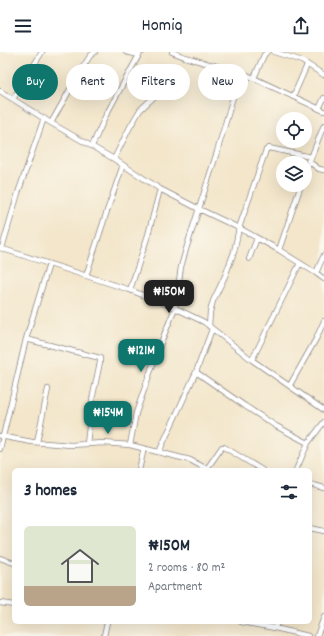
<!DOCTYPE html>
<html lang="en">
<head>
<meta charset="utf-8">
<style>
	:root { --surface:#fff; --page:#f6f6f7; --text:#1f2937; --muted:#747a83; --line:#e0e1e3; --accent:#0f766e }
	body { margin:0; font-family:Dekko,sans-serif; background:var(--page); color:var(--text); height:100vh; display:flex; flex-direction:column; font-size:15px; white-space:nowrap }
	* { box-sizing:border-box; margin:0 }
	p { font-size:13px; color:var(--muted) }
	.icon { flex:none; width:22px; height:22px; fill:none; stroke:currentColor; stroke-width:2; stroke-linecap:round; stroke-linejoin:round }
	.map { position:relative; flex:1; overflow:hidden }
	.panel { position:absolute; left:12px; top:416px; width:300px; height:156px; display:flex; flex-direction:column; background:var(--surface); border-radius:6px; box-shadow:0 4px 16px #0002 }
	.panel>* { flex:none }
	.hud { position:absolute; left:12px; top:12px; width:300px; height:36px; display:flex; gap:8px }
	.controls { position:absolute; left:276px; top:60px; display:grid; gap:8px }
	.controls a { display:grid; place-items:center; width:36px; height:36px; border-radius:50%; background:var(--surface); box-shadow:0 4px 16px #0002; font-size:20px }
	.price { position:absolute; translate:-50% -34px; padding:0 9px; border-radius:8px; background:var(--accent); color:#fff; font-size:13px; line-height:26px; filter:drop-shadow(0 1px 2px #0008) }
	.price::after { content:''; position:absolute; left:50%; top:24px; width:12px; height:9px; margin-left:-6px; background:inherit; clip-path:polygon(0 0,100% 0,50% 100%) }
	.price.on { background:#222; color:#fff }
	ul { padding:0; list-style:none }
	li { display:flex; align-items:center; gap:12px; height:100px; padding:0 12px }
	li+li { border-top:1px solid var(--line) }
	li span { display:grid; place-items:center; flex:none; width:112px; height:80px; border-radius:6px; color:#555 }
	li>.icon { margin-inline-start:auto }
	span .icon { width:48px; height:48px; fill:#fffc; stroke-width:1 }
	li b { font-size:17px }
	h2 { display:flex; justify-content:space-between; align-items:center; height:48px; padding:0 12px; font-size:17px }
	.pill { padding:0 14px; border-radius:18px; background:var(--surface); box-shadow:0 4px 16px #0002; font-size:14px; line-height:36px }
	.pill.on { background:var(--accent); color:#fff }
	header { display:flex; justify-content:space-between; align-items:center; height:52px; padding:0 12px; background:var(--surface); font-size:18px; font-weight:600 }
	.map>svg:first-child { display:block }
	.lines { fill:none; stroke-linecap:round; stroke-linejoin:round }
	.minor-casing { stroke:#8a8483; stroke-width:6 }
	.minor { stroke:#fff; stroke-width:4.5 }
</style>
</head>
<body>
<header><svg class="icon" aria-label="menu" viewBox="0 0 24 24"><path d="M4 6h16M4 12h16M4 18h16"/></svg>Homiq<svg class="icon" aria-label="share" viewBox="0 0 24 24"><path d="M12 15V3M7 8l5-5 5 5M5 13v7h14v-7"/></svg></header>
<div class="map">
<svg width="324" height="584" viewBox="0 0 324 584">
	<rect width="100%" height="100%" fill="#fbf7ec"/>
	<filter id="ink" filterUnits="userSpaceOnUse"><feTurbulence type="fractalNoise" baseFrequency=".025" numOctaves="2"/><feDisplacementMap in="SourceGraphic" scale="8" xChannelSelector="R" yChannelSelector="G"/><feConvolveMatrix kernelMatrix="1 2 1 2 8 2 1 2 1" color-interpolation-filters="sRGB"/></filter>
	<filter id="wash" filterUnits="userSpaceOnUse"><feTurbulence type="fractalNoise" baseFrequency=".012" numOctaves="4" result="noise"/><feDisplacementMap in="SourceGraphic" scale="16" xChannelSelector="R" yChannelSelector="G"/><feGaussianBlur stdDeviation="0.9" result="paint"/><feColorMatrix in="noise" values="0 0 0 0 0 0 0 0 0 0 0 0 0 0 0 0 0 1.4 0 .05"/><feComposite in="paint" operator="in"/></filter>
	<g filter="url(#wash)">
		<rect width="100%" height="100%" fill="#f3e6cb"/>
	</g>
	<g filter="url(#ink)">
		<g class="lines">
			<defs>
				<path id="minor" d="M126,0L135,2L140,1L142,0
					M172,0L185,5L247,23L324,59
					M274,0L290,5L302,9L324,23
					M254,26L264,3L267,0
					M0,39L51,71L114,107L160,137L199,157L239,176L279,198L316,221L324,227
					M293,45L307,13
					M13,47L42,0
					M319,57L324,46
					M51,71L81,18L90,4L95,0
					M92,94L106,63L140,1
					M114,107L130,75L140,58L155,44
					M308,109L319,117L324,118
					M305,121L324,73
					M0,196L130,238L175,256L204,270L252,308L324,358
					M2,196L18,141L44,66
					M279,198L301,133
					M249,207L257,186
					M316,221L324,203
					M86,224L107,159L123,113
					M130,238L148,183L160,137
					M209,274L210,260L213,249L225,224L234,200L239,176L266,98L269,96L311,105
					M26,287L100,306V310L92,348L87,392
					M252,308L300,211
					M196,320L245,354L276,374L308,391
					M290,333L316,287L324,269
					M0,384L32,390L71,393L103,391L130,393L190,408L207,417
					M37,390L48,337
					M130,393L136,361L158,298L175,256L181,215L187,194L217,100L240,21
					M0,397L26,287L49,212
					M159,400L196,320L212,277
					M139,418L144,396
					M206,418L222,395H224L262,418
					M296,418L308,391L324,370
					M310,432L324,436
					M310,476L324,479
					M0,506L14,511
					M0,551L14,553
					M241,570L275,576L308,584
					M275,576L277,570
					M104,584L107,570
					M317,584L324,565"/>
			</defs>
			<!-- minor casing -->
			<use href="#minor" class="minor-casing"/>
			<!-- minor -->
			<use href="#minor" class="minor"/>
		</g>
	</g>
</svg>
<div class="controls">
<a><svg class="icon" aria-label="locate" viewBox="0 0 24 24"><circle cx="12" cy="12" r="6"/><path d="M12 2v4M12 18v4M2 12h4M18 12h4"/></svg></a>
<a><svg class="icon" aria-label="layers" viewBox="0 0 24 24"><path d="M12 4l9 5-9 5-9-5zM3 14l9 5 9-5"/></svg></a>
</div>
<b class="price on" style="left:169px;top:262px">₦150M</b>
<b class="price" style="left:141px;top:321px">₦121M</b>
<b class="price" style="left:108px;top:383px">₦154M</b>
<div class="hud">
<a class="pill on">Buy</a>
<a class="pill">Rent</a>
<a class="pill">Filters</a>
<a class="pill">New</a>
</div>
<section class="panel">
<h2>3 homes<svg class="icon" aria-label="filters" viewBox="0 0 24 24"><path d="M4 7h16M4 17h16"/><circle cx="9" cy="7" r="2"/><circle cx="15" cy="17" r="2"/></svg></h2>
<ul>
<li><span style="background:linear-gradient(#dfe7d0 75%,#b9a48a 0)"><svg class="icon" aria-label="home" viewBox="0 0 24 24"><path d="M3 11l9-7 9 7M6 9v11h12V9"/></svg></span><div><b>₦150M</b><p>2 rooms · 80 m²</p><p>Apartment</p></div></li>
</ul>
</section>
</div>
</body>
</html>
